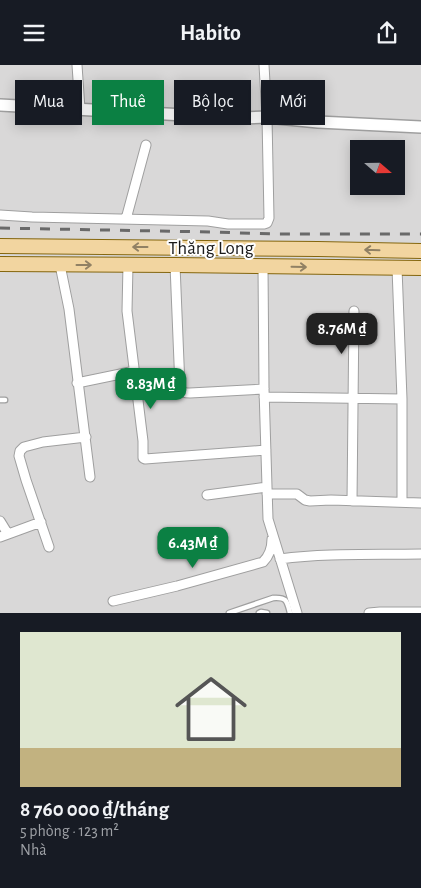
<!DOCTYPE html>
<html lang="vi">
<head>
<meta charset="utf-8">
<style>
	:root { --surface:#171b24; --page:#20242c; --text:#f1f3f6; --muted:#9ea1a6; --accent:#0b8043 }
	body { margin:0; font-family:"Alegreya Sans",sans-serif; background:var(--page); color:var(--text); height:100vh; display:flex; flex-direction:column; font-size:19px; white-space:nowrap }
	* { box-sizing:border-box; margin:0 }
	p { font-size:16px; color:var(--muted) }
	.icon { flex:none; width:28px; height:28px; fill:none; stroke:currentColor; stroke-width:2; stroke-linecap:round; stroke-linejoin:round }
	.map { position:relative; height:548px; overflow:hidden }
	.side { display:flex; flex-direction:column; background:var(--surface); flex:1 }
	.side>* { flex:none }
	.top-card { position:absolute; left:15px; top:15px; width:391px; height:45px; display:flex; gap:10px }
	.needle { width:32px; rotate:110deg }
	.controls { position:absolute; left:350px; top:75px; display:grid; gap:10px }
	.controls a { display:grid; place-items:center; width:55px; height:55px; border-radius:0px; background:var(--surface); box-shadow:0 2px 12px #0003; font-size:25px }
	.price { position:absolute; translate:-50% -42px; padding:0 11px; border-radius:10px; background:var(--accent); color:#fff; font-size:16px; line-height:32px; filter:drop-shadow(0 1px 2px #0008) }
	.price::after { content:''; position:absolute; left:50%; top:30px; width:15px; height:11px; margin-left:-8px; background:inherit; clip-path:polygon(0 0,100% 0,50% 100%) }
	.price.active { background:#222; color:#fff }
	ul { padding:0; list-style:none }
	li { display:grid; align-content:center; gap:10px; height:265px; padding:0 20px }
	li span { display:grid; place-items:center; height:155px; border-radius:0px; color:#555 }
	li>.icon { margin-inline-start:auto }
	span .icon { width:90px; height:90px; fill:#fffc; stroke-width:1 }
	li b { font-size:21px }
	.chip { padding:0 18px; border-radius:0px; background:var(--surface); box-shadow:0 2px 12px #0003; font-size:18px; line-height:45px }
	.chip.active { background:var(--accent); color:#fff }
	header { display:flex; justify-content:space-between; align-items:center; height:65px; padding:0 20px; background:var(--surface); font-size:22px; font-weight:700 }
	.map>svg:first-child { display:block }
	.residential { fill:#d9d8d8; fill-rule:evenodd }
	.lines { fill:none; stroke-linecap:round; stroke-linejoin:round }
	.service-casing { stroke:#9f9f9f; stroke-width:7 }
	.minor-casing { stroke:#9f9f9f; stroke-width:11 }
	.tertiary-casing { stroke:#9f9f9f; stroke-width:14 }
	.primary-casing { stroke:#84660e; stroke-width:16 }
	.service { stroke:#fff; stroke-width:4.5 }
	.minor { stroke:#fff; stroke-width:9 }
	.tertiary { stroke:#fff; stroke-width:11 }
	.primary { stroke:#f2d5a0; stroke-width:14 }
	.rail { stroke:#696969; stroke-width:3; stroke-dasharray:10 10; stroke-linecap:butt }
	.oneway { stroke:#918164 }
	.labels { text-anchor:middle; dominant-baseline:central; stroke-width:4; stroke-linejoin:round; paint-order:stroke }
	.street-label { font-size:19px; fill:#1b1b1b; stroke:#fff }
</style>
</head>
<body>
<header><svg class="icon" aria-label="menu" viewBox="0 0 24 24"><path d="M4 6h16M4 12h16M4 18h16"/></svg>Habito<svg class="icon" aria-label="share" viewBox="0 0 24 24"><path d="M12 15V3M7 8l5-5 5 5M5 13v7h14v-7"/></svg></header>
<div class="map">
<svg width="421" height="548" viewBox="0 0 421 548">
	<rect width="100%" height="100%" fill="#ece9e1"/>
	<!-- residential -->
	<path class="residential" d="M0,0H421V548H0ZM359,84H396V121H359Z"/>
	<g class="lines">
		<defs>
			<path id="service" d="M0,335H5
				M229,548L273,533C287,532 287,536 290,548
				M259,548L261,547L267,548"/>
			<path id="minor" d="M77,0L80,44
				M0,150L32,152L208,156L228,159H264L267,158L269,153L267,52L264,0
				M126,154L146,80
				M60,200L69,244L90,412
				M128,200L127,246L143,376V393L145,394L266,385
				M175,200L180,322C182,328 185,328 190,328L264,324
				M263,202L264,324L268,454L297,548
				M397,203L402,334V437
				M77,318L135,306
				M264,332L402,334
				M267,429H297L305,435L310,436L331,435L421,438
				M207,430L267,422
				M352,436L354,246
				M0,456L8,469
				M0,472L41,457
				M49,482L26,415L19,391L20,386L24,382L43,377L86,372
				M280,494C327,488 374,490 421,489
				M113,536L177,521L263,497C270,490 272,483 272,474
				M369,548L380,547H421"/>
			<path id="tertiary" d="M0,40L240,53L267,52L318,57L421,62"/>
			<path id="primary" d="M0,181L318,184L421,186
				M0,199L175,200L421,203"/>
		</defs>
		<!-- service casing -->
		<use href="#service" class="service-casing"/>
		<!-- minor casing -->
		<use href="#minor" class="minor-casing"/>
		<!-- tertiary casing -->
		<use href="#tertiary" class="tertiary-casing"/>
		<!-- primary casing -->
		<use href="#primary" class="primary-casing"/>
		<!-- service -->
		<use href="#service" class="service"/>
		<!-- minor -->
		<use href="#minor" class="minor"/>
		<!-- tertiary -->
		<use href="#tertiary" class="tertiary"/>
		<!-- primary -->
		<use href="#primary" class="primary"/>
		<!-- rail -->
		<path class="rail" d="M0,163L210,167L278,169H421"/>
	</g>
	<!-- one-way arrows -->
	<defs><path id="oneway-shaft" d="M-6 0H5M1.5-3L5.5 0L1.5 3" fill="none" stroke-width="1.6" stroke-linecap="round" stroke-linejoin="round" transform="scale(1.25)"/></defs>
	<g class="oneway">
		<use href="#oneway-shaft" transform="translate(140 182) rotate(180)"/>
		<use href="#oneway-shaft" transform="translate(372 185) rotate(-178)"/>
		<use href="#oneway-shaft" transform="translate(84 200)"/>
		<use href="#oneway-shaft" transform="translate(299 202) rotate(1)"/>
	</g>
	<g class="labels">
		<!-- street labels -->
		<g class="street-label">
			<text x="211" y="183">Thăng Long</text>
		</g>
	</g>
</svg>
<div class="controls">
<a><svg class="needle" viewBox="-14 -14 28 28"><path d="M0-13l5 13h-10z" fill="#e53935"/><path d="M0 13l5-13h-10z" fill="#9ea1a6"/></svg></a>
</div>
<b class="price active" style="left:342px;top:290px">8.76M ₫</b>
<b class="price" style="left:151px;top:345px">8.83M ₫</b>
<b class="price" style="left:193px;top:504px">6.43M ₫</b>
<div class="top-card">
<a class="chip">Mua</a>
<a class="chip active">Thuê</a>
<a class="chip">Bộ lọc</a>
<a class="chip">Mới</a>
</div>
</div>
<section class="side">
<ul>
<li><span style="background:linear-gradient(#dfe7d0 75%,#c2b280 0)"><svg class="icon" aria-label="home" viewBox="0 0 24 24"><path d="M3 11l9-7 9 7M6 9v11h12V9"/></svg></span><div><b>8 760 000 ₫/tháng</b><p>5 phòng · 123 m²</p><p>Nhà</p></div></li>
</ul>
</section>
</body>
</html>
